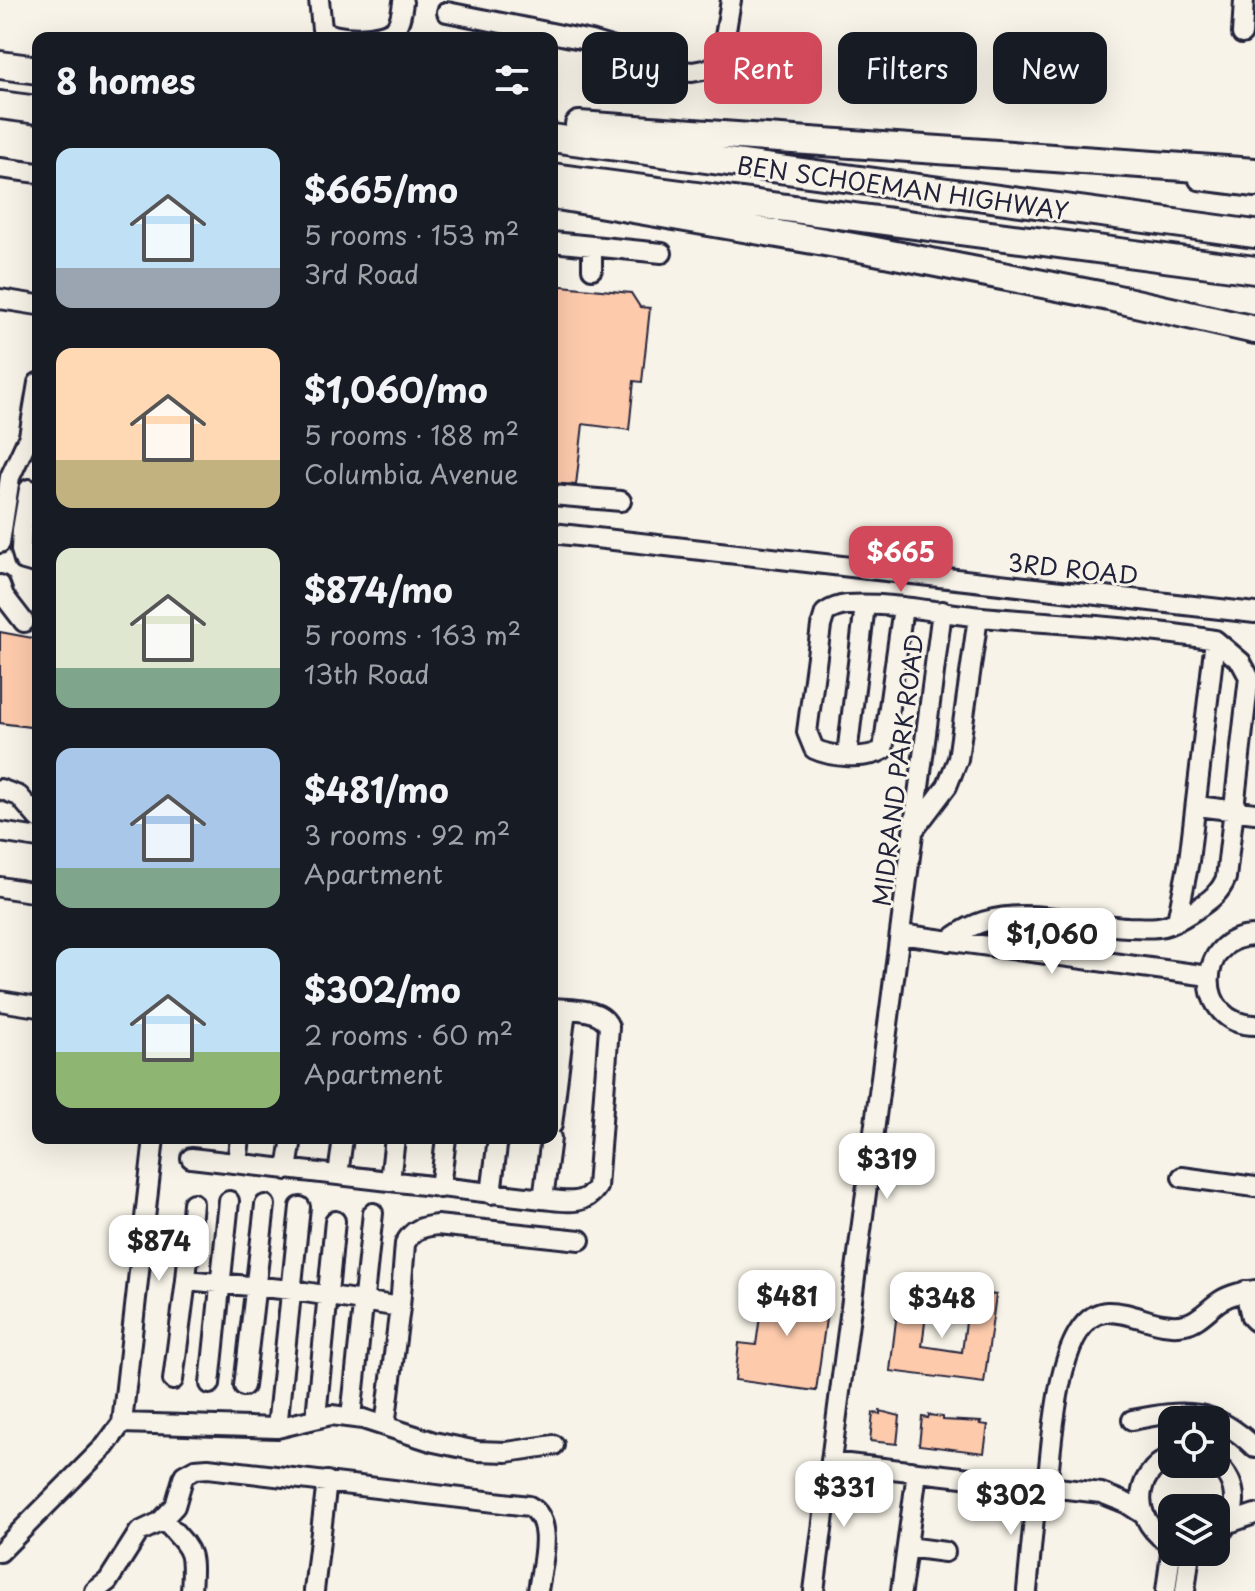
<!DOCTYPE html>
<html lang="en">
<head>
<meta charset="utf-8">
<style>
	:root { --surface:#171b24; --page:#242831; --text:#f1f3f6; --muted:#9ea1a6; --accent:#d1495b }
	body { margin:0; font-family:"Playpen Sans",sans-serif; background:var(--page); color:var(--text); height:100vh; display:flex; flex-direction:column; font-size:30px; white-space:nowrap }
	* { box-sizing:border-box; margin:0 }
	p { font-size:26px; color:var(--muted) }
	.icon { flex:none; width:44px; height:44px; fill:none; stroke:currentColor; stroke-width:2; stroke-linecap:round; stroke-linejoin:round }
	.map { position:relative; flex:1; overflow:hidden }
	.side { position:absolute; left:32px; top:32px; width:526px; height:1112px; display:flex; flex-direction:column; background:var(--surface); border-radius:16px; box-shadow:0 8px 32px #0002 }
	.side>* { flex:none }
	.guide { position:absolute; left:582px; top:32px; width:552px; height:72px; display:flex; gap:16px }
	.tools { position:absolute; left:1158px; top:1406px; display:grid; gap:16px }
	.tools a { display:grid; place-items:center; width:72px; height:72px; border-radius:16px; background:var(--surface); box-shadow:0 8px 32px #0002; font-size:40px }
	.price { position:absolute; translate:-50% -68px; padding:0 18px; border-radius:16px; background:#fff; color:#222; font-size:26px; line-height:52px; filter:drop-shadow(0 2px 4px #0008) }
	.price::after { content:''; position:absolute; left:50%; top:48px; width:24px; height:18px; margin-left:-12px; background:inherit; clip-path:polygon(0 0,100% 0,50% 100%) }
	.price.active { background:var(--accent); color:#fff }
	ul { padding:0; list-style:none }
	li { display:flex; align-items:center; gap:24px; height:200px; padding:0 24px }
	li span { display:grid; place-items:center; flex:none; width:224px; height:160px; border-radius:16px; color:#555 }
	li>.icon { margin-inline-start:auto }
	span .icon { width:96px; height:96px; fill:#fffc; stroke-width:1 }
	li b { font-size:34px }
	h2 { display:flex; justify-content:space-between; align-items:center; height:96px; padding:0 24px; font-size:34px }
	.pill { padding:0 28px; border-radius:16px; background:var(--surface); box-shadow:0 8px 32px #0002; font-size:28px; line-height:72px }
	.pill.active { background:var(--accent); color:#fff }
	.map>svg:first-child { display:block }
	.building { fill:#fdcaac; stroke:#22223b; stroke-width:2 }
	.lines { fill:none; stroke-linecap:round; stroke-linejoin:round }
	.minor-casing { stroke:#22223b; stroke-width:24 }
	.highway-casing { stroke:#22223b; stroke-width:32 }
	.minor { stroke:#f7f3e8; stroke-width:18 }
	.highway { stroke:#f7f3e8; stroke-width:26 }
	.labels { text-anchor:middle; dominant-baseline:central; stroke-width:6; stroke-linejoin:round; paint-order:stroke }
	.street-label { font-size:24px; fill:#22223b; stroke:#f7f3e8 }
</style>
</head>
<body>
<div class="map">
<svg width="1255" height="1591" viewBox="0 0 1255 1591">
	<rect width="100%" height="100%" fill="#f7f3e8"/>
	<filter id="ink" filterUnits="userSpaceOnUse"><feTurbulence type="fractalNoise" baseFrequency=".0125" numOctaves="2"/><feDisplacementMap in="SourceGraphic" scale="16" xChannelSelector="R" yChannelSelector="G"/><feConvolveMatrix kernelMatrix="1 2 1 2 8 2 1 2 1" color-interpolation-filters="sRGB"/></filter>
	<g filter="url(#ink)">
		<!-- building -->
		<path class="building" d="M552,285L631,293L640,307L650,308L642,382L634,381L629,430L583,424L576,485L552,483Z
			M0,632L38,639V728L0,723Z
			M765,1280L830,1290L816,1391L735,1380L739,1343L756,1345Z
			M900,1287L929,1291L922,1346L962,1352L970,1292L996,1295L984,1383L890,1371Z
			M880,1411L900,1416L897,1444L870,1441L873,1413L880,1414Z
			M929,1415L943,1417V1420L981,1422L980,1424L988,1425L984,1453L919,1445L922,1417L928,1418Z"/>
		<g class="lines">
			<defs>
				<path id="minor" d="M319,0L322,29C333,41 385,41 396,27C401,20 402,10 403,2
					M447,12L591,41L642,57L675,70L692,72L709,69L721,61L731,0
					M1242,34L1244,0
					M0,168L38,173
					M1199,180L1255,187
					M552,242L662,253
					M592,269V246
					M0,299L38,305
					M29,489L22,530L21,550L24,560L38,564
					M552,495L621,501
					M552,533L1255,613
					M0,543L10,477L29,436L38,383
					M0,585L4,596L24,622
					M903,607L883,750C866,760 831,757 814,749L807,732L821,626L825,613C832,608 838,606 847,605C893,602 937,613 982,617C1060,624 1138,627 1215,640L1189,861L1177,921
					M847,755L865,605
					M0,789L19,796L38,818
					M1196,806L1255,813
					M913,831L947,786L958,759L978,617
					M0,832L38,838
					M0,887L38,893
					M900,934L1209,976
					M1255,936C1194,936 1195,1025 1255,1025
					M949,941C999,897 1069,924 1128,927C1140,927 1152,929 1164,926C1176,923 1187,915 1197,909C1210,900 1220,893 1226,878L1249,677L1241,662L1215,640
					M0,1001L38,1007
					M552,1125L566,1010
					M191,1158L543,1199C563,1201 584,1207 597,1187L609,1027C602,1007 570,1010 552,1008
					M237,1163L240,1138
					M287,1170L292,1138
					M338,1175L343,1138
					M1182,1177L1255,1187
					M390,1181L395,1138
					M440,1188L446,1138
					M491,1194L498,1138
					M543,1199L551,1138
					M186,1280L292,1290L400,1307
					M1245,1291L1251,1317L1255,1321
					M173,1380L186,1280L193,1203
					M210,1384L229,1201
					M244,1386L265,1205
					M316,1417L335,1221
					M351,1417L373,1213
					M1132,1420C1186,1409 1215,1408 1255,1448
					M122,1423L277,1428L331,1415L363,1419L434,1442L477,1451L507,1452L554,1445
					M385,1426L400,1307L405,1244C412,1229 422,1227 437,1225L580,1240
					M277,1428L300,1207
					M831,1462L1101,1493L1126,1503L1143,1514
					M1216,1464C1241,1483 1239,1518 1216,1537
					M1047,1487C1052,1448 1056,1315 1107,1312C1133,1311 1160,1330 1185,1324C1198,1322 1209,1308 1220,1301C1231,1294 1243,1292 1255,1290
					M163,1519C192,1552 194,1547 191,1591
					M1229,1523L1255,1514
					M907,1547L945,1552
					M0,1552L105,1446L122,1423L154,1138
					M95,1591L108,1581L139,1532L160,1522L175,1506L184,1475L195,1469L208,1468L529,1506C556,1520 541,1567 538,1591
					M314,1591L327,1481
					M814,1591L942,611
					M901,1591L917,1472
					M1027,1591L1037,1486
					M1166,1591L1172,1545C1133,1523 1129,1476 1172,1456
					M1185,1591L1190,1552"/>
				<path id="highway" d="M0,65L38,70
					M0,105L38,110
					M579,125L1255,172
					M552,138L1255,234
					M552,177L1255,270
					M552,195L865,249L1109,297L1255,330"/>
			</defs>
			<!-- minor casing -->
			<use href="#minor" class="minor-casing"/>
			<!-- highway casing -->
			<use href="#highway" class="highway-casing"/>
			<!-- minor -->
			<use href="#minor" class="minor"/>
			<!-- highway -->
			<use href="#highway" class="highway"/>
		</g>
	</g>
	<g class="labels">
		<!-- street labels -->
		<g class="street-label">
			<text transform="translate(903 187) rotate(8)">BEN SCHOEMAN HIGHWAY</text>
			<text transform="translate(1073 568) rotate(6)">3RD ROAD</text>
			<text transform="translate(897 770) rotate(-83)">MIDRAND PARK ROAD</text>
		</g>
	</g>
</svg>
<div class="tools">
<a><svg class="icon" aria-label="locate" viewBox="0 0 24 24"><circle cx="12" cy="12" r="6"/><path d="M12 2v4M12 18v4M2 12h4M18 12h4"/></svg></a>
<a><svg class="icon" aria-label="layers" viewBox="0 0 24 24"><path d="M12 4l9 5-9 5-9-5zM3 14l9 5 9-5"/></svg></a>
</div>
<b class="price active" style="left:901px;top:594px">$665</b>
<b class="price" style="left:1052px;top:976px">$1,060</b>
<b class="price" style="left:887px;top:1201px">$319</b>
<b class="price" style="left:159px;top:1283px">$874</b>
<b class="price" style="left:787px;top:1338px">$481</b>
<b class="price" style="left:942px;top:1340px">$348</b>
<b class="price" style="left:844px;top:1529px">$331</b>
<b class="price" style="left:1011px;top:1537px">$302</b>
<div class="guide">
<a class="pill">Buy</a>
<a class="pill active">Rent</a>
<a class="pill">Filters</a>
<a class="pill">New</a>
</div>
<section class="side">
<h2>8 homes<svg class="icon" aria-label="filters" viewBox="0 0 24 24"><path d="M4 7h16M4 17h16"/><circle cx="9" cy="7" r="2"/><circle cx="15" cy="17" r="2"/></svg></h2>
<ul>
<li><span style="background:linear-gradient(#bfe0f5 75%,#9aa5b1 0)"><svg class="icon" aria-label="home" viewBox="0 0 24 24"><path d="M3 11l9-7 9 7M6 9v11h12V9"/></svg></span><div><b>$665/mo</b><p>5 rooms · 153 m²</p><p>3rd Road</p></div></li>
<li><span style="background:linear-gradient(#ffd9b3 70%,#c2b280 0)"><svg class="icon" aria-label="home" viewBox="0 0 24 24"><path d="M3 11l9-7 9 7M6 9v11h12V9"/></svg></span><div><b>$1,060/mo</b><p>5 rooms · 188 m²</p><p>Columbia Avenue</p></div></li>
<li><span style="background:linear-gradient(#dfe7d0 75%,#7fa58c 0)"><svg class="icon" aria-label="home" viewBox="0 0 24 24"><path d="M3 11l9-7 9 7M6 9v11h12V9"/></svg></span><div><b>$874/mo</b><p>5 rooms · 163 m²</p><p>13th Road</p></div></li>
<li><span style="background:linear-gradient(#a9c7e8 75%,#7fa58c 0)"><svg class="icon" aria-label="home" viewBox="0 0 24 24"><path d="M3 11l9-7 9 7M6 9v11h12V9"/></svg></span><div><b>$481/mo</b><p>3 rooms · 92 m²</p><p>Apartment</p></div></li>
<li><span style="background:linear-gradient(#bfe0f5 65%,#8fb573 0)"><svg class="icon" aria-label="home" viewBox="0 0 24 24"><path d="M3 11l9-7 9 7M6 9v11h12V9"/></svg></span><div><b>$302/mo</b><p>2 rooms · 60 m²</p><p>Apartment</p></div></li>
</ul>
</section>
</div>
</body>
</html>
